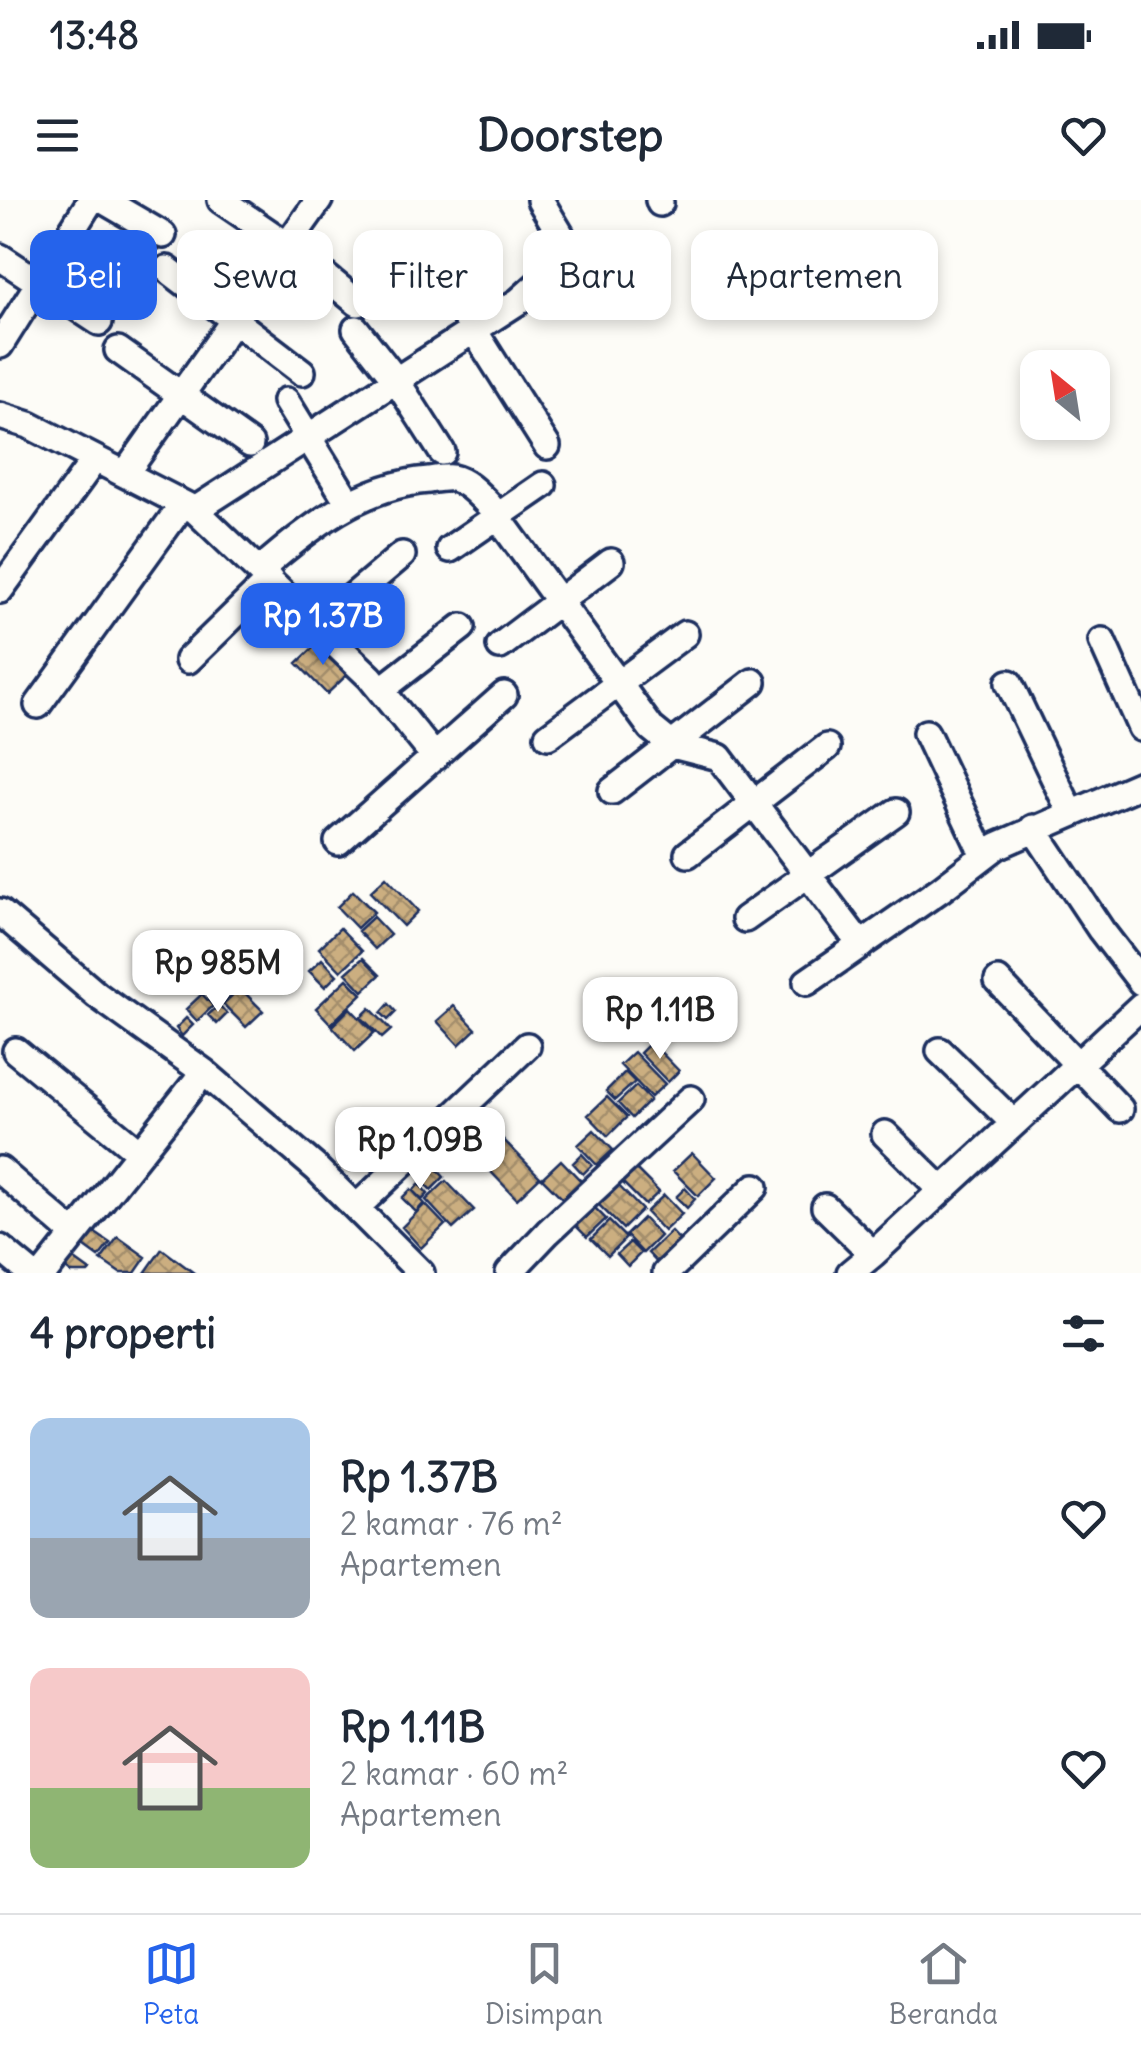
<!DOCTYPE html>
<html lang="id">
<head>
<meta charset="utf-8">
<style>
	:root { --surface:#fff; --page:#f2f2f3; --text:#1f2937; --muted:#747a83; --line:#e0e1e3; --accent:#2563eb }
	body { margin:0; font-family:Delius,sans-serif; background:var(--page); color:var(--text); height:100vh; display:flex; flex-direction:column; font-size:38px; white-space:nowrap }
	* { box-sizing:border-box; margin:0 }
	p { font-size:32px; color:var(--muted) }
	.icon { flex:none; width:55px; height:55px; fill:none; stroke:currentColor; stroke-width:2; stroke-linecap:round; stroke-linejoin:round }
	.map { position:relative; height:1073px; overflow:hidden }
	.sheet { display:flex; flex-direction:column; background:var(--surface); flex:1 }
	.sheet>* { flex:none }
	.hud { position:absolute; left:30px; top:30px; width:1082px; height:90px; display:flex; gap:20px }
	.needle { width:65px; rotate:330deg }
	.tools { position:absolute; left:1020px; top:150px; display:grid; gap:20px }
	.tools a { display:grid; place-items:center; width:90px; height:90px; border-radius:20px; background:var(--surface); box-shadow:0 5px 15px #0003; font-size:50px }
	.price { position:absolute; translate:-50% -85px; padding:0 22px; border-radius:20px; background:#fff; color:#222; font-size:32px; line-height:65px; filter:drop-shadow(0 2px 5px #0008) }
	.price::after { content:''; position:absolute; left:50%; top:60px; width:30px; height:22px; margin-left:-15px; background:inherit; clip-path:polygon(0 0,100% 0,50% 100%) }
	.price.current { background:var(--accent); color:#fff }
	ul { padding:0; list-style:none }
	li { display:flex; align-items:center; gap:30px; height:250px; padding:0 30px }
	li span { display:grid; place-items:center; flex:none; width:280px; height:200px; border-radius:20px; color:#555 }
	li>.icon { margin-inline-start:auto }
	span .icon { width:120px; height:120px; fill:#fffc; stroke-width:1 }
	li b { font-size:42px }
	h2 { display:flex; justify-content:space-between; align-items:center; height:120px; padding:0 30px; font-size:42px }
	.pill { padding:0 35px; border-radius:20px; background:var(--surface); box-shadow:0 5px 15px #0003; font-size:35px; line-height:90px }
	.pill.current { background:var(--accent); color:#fff }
	.status { display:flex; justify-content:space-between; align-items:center; height:70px; padding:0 50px; background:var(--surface); direction:ltr }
	.status svg { height:28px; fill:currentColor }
	header { display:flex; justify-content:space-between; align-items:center; height:130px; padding:0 30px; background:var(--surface); font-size:45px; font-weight:800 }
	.dock { display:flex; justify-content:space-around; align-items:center; height:140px; border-top:2px solid var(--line); background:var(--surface); font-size:28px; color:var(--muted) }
	.dock a { display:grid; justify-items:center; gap:5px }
	.dock .current { color:var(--accent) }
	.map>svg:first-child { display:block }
	.building { fill:url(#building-cross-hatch); stroke:#1b2f5e; stroke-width:2.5 }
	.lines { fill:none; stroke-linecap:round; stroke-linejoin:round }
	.minor-casing { stroke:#1b2f5e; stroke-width:32 }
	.minor { stroke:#fdfcf7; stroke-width:25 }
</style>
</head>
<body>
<div class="status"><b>13:48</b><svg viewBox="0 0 49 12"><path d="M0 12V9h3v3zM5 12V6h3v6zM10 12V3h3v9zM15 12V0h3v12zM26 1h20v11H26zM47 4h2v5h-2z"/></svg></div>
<header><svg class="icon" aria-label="menu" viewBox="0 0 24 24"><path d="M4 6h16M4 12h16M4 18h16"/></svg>Doorstep<svg class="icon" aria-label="heart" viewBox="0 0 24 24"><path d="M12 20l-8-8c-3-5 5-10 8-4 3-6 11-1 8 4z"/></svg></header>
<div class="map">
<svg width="1141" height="1073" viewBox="0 0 1141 1073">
	<defs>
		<pattern id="building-cross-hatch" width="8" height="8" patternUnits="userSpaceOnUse" patternTransform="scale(2.5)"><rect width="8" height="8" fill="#cbae80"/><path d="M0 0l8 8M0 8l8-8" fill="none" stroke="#a48e6c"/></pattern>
	</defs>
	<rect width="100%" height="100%" fill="#fdfcf7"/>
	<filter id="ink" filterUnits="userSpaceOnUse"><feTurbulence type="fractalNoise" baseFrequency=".01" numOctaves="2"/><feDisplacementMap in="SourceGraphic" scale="20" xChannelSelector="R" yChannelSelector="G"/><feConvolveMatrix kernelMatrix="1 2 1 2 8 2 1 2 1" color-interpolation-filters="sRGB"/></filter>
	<g filter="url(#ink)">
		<!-- building -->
		<path class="building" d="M319,442L349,473L327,494L297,463Z
			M386,677L418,711L403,726L370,692Z
			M353,691L374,712L357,728L337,707Z
			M373,717L390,735L375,749L358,731Z
			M340,728L362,751L341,771L319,748Z
			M363,758L380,775L363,791L346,773Z
			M322,759L337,775L325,787L309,771Z
			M221,773L235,788L220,803L206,788Z
			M347,779L362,794L331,824L316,808Z
			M240,788L263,811L246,827L223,804Z
			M202,794L213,806L197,821L186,809Z
			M389,804L396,812L388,820L381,813Z
			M219,805L227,814L217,824L208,815Z
			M454,806L476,829L459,845L437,821Z
			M350,808L374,833L355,851L332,826Z
			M370,808L391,830L382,838L361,817Z
			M186,818L193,825L182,836L176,828Z
			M651,842L679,871L668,882L640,853Z
			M634,852L665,884L651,897L620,865Z
			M625,872L635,882L615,900L606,891Z
			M636,886L650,900L632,918L618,903Z
			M607,897L627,917L608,936L588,915Z
			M491,927L540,977L517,999L469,949Z
			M594,930L613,950L597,965L578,945Z
			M692,953L716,978L698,996L673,971Z
			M582,954L592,965L583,974L573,963Z
			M561,960L581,981L563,999L542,978Z
			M434,966L444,977L431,990L420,979Z
			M633,966L659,992L645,1005L619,979Z
			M446,981L474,1010L453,1029L426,1000Z
			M615,982L642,1010L623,1029L595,1001Z
			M419,984L428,994L422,1000L413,991Z
			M685,988L695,999L687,1008L676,997Z
			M411,989L424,1003L416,1012L402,998Z
			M664,995L682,1014L664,1031L646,1012Z
			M425,1004L445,1025L421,1048L402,1027Z
			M592,1005L606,1019L587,1037L573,1023Z
			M643,1018L660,1036L643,1053L626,1035Z
			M609,1021L626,1038L608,1056L591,1039Z
			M91,1030L110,1043L99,1057L81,1044Z
			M671,1031L687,1048L664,1070L648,1053Z
			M118,1037L146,1057L135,1073H120L101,1060Z
			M630,1042L641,1053L628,1066L617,1054Z
			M162,1049L194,1073H145Z
			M68,1055L90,1071L88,1073H71L60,1065Z"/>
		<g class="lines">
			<defs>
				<path id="minor" d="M103,0L163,35
					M221,0L287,45L358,103
					M659,0L660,3
					M423,50L547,246
					M0,57L99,122
					M167,69L302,172
					M356,129L396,180L442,252
					M0,145L91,0
					M118,150L250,244
					M286,201L342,292
					M0,216L29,225L195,310L370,477L435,557
					M125,274L319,0
					M195,310L519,101L547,76L564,54L562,37L540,0
					M450,349L543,285
					M260,370C309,328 361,285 429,280C435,279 446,277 452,278C467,281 479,295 489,305L651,528L672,545L719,557L861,745
					M0,390L95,259
					M319,425L402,355
					M1102,441L1141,528
					M500,446L611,362
					M188,460L270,380
					M1009,483L1071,613
					M381,490L462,427
					M38,505L183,304
					M926,533L983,654
					M548,536L685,434
					M612,591L753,482
					M1033,628L1101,730L1141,782
					M338,642L504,495
					M688,654L827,547
					M0,712L97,795L204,872L316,968L421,1073
					M745,719L896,612
					M998,781L1120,909
					M807,782L941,689L997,646L1141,584
					M16,851L139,952
					M940,851L1014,923
					M885,934L942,990
					M0,970L74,1034
					M825,1007L873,1054L1141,806
					M356,1008L527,846
					M0,1048L30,1073
					M44,1073L204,872
					M509,1073L548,1032L691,899
					M666,1073L755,987
					M850,1073L873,1054"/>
			</defs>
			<!-- minor casing -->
			<use href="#minor" class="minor-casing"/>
			<!-- minor -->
			<use href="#minor" class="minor"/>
		</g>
	</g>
</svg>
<div class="tools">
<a><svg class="needle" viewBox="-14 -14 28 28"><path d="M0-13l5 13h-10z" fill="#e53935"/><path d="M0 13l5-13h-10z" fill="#747a83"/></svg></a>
</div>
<b class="price current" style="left:323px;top:468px">Rp 1.37B</b>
<b class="price" style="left:218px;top:815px">Rp 985M</b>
<b class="price" style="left:660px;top:862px">Rp 1.11B</b>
<b class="price" style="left:420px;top:992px">Rp 1.09B</b>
<div class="hud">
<a class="pill current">Beli</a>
<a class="pill">Sewa</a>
<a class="pill">Filter</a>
<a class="pill">Baru</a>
<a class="pill">Apartemen</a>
</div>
</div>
<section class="sheet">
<h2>4 properti<svg class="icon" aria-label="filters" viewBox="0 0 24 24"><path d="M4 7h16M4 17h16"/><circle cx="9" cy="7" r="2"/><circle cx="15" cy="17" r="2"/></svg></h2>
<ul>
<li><span style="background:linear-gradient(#a9c7e8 60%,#9aa5b1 0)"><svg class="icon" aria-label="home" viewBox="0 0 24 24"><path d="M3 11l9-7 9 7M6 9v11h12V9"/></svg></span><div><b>Rp 1.37B</b><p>2 kamar · 76 m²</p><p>Apartemen</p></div><svg class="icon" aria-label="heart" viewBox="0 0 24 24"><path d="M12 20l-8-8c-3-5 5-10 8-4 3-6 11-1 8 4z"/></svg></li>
<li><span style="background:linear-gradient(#f6c9c9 60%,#8fb573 0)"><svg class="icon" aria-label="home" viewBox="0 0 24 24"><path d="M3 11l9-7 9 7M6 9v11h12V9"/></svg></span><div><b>Rp 1.11B</b><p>2 kamar · 60 m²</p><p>Apartemen</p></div><svg class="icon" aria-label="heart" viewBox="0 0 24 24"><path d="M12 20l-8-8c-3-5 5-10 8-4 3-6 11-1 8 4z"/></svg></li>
</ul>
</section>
<nav class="dock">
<a class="current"><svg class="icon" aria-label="map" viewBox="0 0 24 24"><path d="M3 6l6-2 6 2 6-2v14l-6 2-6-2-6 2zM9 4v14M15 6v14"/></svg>Peta</a>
<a><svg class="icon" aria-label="saved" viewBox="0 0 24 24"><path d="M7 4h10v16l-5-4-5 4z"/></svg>Disimpan</a>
<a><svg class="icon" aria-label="home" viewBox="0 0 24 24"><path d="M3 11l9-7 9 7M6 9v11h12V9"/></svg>Beranda</a>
</nav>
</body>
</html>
